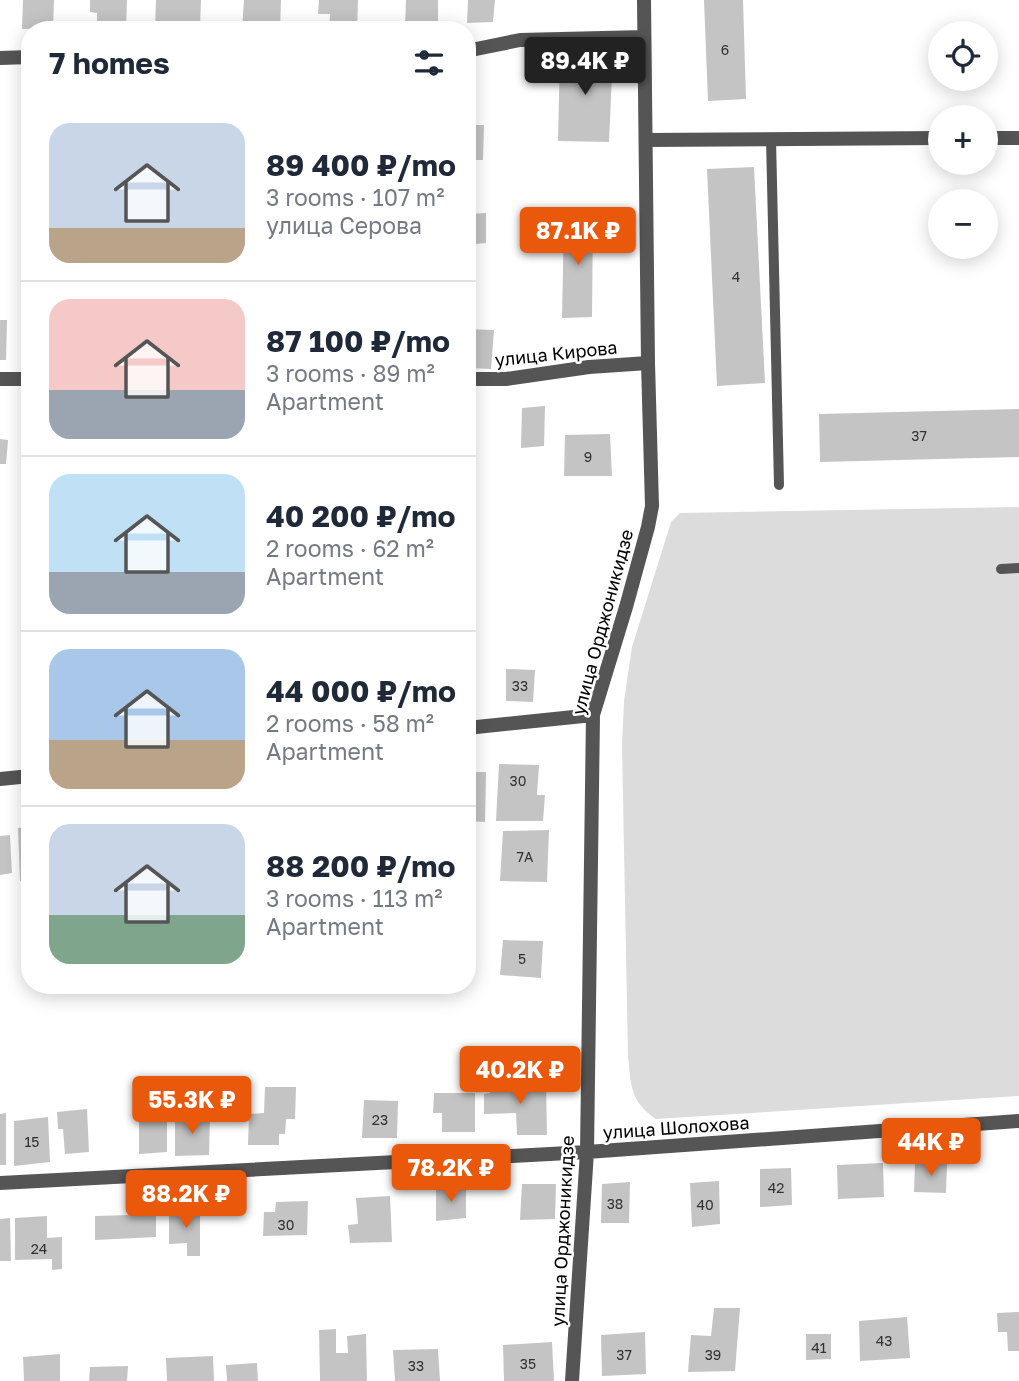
<!DOCTYPE html>
<html lang="en">
<head>
<meta charset="utf-8">
<style>
	:root { --surface:#fff; --page:#f2f2f3; --text:#1f2937; --muted:#747a83; --line:#e0e1e3; --accent:#ea580c }
	body { margin:0; font-family:"Golos Text",sans-serif; background:var(--page); color:var(--text); height:100vh; display:flex; flex-direction:column; font-size:26px; white-space:nowrap }
	* { box-sizing:border-box; margin:0 }
	p { font-size:23px; color:var(--muted) }
	.icon { flex:none; width:38px; height:38px; fill:none; stroke:currentColor; stroke-width:2; stroke-linecap:round; stroke-linejoin:round }
	.map { position:relative; flex:1; overflow:hidden }
	.drawer { position:absolute; left:21px; top:21px; width:455px; height:973px; display:flex; flex-direction:column; background:var(--surface); border-radius:28px; box-shadow:0 4px 18px #0003 }
	.drawer>* { flex:none }
	.tools { position:absolute; left:928px; top:21px; display:grid; gap:14px }
	.tools a { display:grid; place-items:center; width:70px; height:70px; border-radius:50%; background:var(--surface); box-shadow:0 4px 18px #0003; font-size:35px }
	.price { position:absolute; translate:-50% -60px; padding:0 16px; border-radius:7px; background:var(--accent); color:#fff; font-size:23px; line-height:46px; filter:drop-shadow(0 2px 4px #0008) }
	.price::after { content:''; position:absolute; left:50%; top:42px; width:21px; height:16px; margin-left:-10px; background:inherit; clip-path:polygon(0 0,100% 0,50% 100%) }
	.price.on { background:#222; color:#fff }
	ul { padding:0; list-style:none }
	li { display:flex; align-items:center; gap:21px; height:175px; padding:0 28px }
	li+li { border-top:2px solid var(--line) }
	li span { display:grid; place-items:center; flex:none; width:196px; height:140px; border-radius:21px; color:#555 }
	li>.icon { margin-inline-start:auto }
	span .icon { width:84px; height:84px; fill:#fffc; stroke-width:1 }
	li b { font-size:30px }
	h2 { display:flex; justify-content:space-between; align-items:center; height:84px; padding:0 28px; font-size:30px }
	.map>svg:first-child { display:block }
	.green { fill:#dcdcdc }
	.building { fill:#c4c4c4 }
	.lines { fill:none; stroke-linecap:round; stroke-linejoin:round }
	.lane { stroke:#555; stroke-width:10 }
	.street { stroke:#555; stroke-width:14 }
	.labels { text-anchor:middle; dominant-baseline:central; stroke-width:5; stroke-linejoin:round; paint-order:stroke }
	.number-label { font-size:14px; fill:#313131 }
	.street-label { font-size:18px; fill:#000; stroke:#fff }
</style>
</head>
<body>
<div class="map">
<svg width="1019" height="1381" viewBox="0 0 1019 1381">
	<rect width="100%" height="100%" fill="#fff"/>
	<!-- green -->
	<path class="green" d="M1019,507V1096L656,1119C630,1102 631,1085 628,1056L622,745L624,701L632,647L671,522L680,513Z"/>
	<!-- building -->
	<path class="building" d="M23,0H54L53,28L22,29Z
		M90,0H127L126,30H97V13L90,12Z
		M156,0H201L200,28H155Z
		M244,0H281L280,30H242Z
		M319,0H358L357,30H329L330,14H318Z
		M406,0H438V27H405Z
		M468,0H495L493,22L467,23Z
		M704,0H743L746,99L708,101Z
		M613,52L609,142L558,141L560,53Z
		M467,125H484L483,160H467Z
		M28,132H30V180H23Z
		M754,167L765,383L717,386L707,169Z
		M486,213V243L467,245V214Z
		M593,215L592,317L562,318L564,217Z
		M0,320H7L6,360H0Z
		M467,329L494,330L491,369L467,368Z
		M545,406L544,446L521,448L522,408Z
		M1019,409V457L820,462L819,414Z
		M610,434L612,476H564L565,435Z
		M0,439L8,440L6,464H0Z
		M506,669L535,670L533,702L506,701Z
		M499,764L539,765L537,795H545L543,821H496Z
		M467,772H486L485,822L467,821Z
		M30,827V880L20,881L18,828Z
		M549,830L547,882L500,881L503,831Z
		M10,835L12,873L0,875V836Z
		M503,940L543,941L541,978L500,975Z
		M546,1082L547,1135H517L516,1113L484,1114V1094L490,1093V1085Z
		M265,1087H296L295,1119H286L285,1134H279V1145H248L249,1114L264,1113Z
		M434,1093H475V1132H442V1113H433Z
		M364,1100L398,1101L397,1138H362Z
		M87,1109L89,1152L65,1154L63,1129H58L57,1112Z
		M6,1113V1165H0V1114Z
		M210,1115L209,1155L175,1156V1117Z
		M48,1117L50,1162L14,1166V1121Z
		M167,1118V1152L139,1154V1119Z
		M883,1163L884,1197L838,1199L837,1165Z
		M915,1163H947L946,1193L914,1192Z
		M791,1168L792,1205L760,1207V1169Z
		M719,1181L720,1224L692,1227L690,1183Z
		M630,1182L629,1223H601L602,1184Z
		M522,1184H556L555,1219L520,1220Z
		M466,1188V1218L436,1221V1190Z
		M390,1196L392,1242L350,1243L348,1225L358,1224L356,1198Z
		M156,1200V1237L95,1240V1216L128,1215V1202Z
		M308,1201L307,1235L263,1236L264,1212H275L276,1202Z
		M200,1209V1256H187V1243L169,1244V1210Z
		M47,1216V1238L62,1237V1269L52,1270V1259L15,1260V1218Z
		M10,1218L11,1261H0V1219Z
		M714,1308H740L735,1371L688,1372L691,1335L711,1336Z
		M1019,1312V1351H1008L1007,1332H998L997,1313Z
		M907,1317L910,1358L860,1361L859,1321Z
		M336,1329V1353H348L347,1336L366,1334L367,1381H320L319,1330Z
		M645,1332L646,1374L602,1376L601,1335Z
		M806,1334H831V1359L806,1360Z
		M552,1342L554,1381H504L503,1345Z
		M438,1349L440,1381H395L393,1350Z
		M60,1354V1381H24L23,1357Z
		M213,1356L214,1381H167L166,1358Z
		M257,1363L258,1381H227L226,1365Z
		M128,1366L127,1381H89L90,1367Z"/>
	<g class="lines">
		<!-- lane -->
		<path class="lane" d="M771,139L779,485
			M1001,569L1019,568"/>
		<!-- street -->
		<path class="street" d="M467,49H476L520,40L644,37
			M0,58L30,57
			M985,138H1019
			M646,140L940,138
			M0,379H30
			M467,379H506L589,367L648,363
			M467,728L593,715
			M0,779L30,776
			M0,1183L587,1152L1019,1121
			M572,1381L587,1152L593,715L626,607L648,527L652,506L648,363L644,0"/>
	</g>
	<g class="labels">
		<!-- number labels -->
		<g class="number-label">
			<text x="725" y="49">6</text>
			<text x="736" y="276">4</text>
			<text x="919" y="435">37</text>
			<text x="588" y="456">9</text>
			<text x="520" y="685">33</text>
			<text x="518" y="780">30</text>
			<text x="525" y="856">7А</text>
			<text x="522" y="958">5</text>
			<text x="380" y="1119">23</text>
			<text x="32" y="1141">15</text>
			<text x="776" y="1187">42</text>
			<text x="615" y="1203">38</text>
			<text x="705" y="1204">40</text>
			<text x="286" y="1224">30</text>
			<text x="39" y="1248">24</text>
			<text x="884" y="1340">43</text>
			<text x="819" y="1347">41</text>
			<text x="624" y="1354">37</text>
			<text x="713" y="1354">39</text>
			<text x="528" y="1363">35</text>
			<text x="416" y="1365">33</text>
		</g>
		<!-- street labels -->
		<g class="street-label">
			<text transform="translate(556 353) rotate(-6)">улица Кирова</text>
			<text transform="translate(602 622) rotate(-75)">улица Орджоникидзе</text>
			<text transform="translate(676 1127) rotate(-4)">улица Шолохова</text>
			<text transform="translate(562 1231) rotate(-87)">улица Орджоникидзе</text>
		</g>
	</g>
</svg>
<div class="tools">
<a><svg class="icon" aria-label="locate" viewBox="0 0 24 24"><circle cx="12" cy="12" r="6"/><path d="M12 2v4M12 18v4M2 12h4M18 12h4"/></svg></a>
<a>+</a>
<a>−</a>
</div>
<b class="price on" style="left:585px;top:97px">89.4K ₽</b>
<b class="price" style="left:578px;top:267px">87.1K ₽</b>
<b class="price" style="left:520px;top:1106px">40.2K ₽</b>
<b class="price" style="left:192px;top:1136px">55.3K ₽</b>
<b class="price" style="left:931px;top:1178px">44K ₽</b>
<b class="price" style="left:451px;top:1204px">78.2K ₽</b>
<b class="price" style="left:186px;top:1230px">88.2K ₽</b>
<section class="drawer">
<h2>7 homes<svg class="icon" aria-label="filters" viewBox="0 0 24 24"><path d="M4 7h16M4 17h16"/><circle cx="9" cy="7" r="2"/><circle cx="15" cy="17" r="2"/></svg></h2>
<ul>
<li><span style="background:linear-gradient(#c9d6e8 75%,#b9a48a 0)"><svg class="icon" aria-label="home" viewBox="0 0 24 24"><path d="M3 11l9-7 9 7M6 9v11h12V9"/></svg></span><div><b>89 400 ₽/mo</b><p>3 rooms · 107 m²</p><p>улица Серова</p></div></li>
<li><span style="background:linear-gradient(#f6c9c9 65%,#9aa5b1 0)"><svg class="icon" aria-label="home" viewBox="0 0 24 24"><path d="M3 11l9-7 9 7M6 9v11h12V9"/></svg></span><div><b>87 100 ₽/mo</b><p>3 rooms · 89 m²</p><p>Apartment</p></div></li>
<li><span style="background:linear-gradient(#bfe0f5 70%,#9aa5b1 0)"><svg class="icon" aria-label="home" viewBox="0 0 24 24"><path d="M3 11l9-7 9 7M6 9v11h12V9"/></svg></span><div><b>40 200 ₽/mo</b><p>2 rooms · 62 m²</p><p>Apartment</p></div></li>
<li><span style="background:linear-gradient(#a9c7e8 65%,#b9a48a 0)"><svg class="icon" aria-label="home" viewBox="0 0 24 24"><path d="M3 11l9-7 9 7M6 9v11h12V9"/></svg></span><div><b>44 000 ₽/mo</b><p>2 rooms · 58 m²</p><p>Apartment</p></div></li>
<li><span style="background:linear-gradient(#c9d6e8 65%,#7fa58c 0)"><svg class="icon" aria-label="home" viewBox="0 0 24 24"><path d="M3 11l9-7 9 7M6 9v11h12V9"/></svg></span><div><b>88 200 ₽/mo</b><p>3 rooms · 113 m²</p><p>Apartment</p></div></li>
</ul>
</section>
</div>
</body>
</html>
